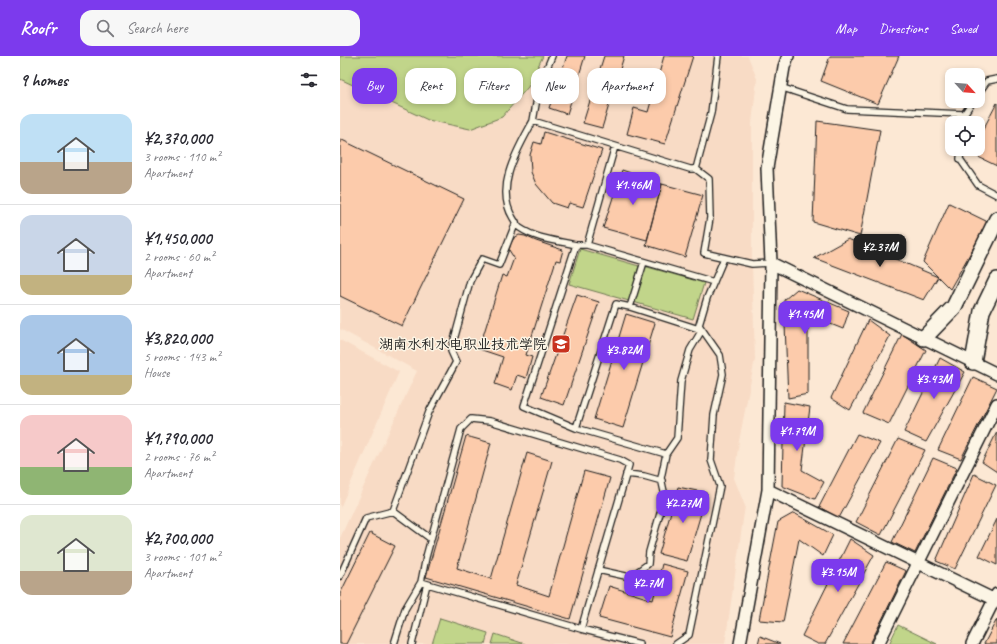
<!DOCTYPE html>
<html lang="en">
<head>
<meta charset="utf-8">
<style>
	:root { --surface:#fff; --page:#f7f7f7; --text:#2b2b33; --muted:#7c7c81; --line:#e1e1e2; --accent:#7c3aed }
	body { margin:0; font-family:Caveat,"LXGW WenKai TC",sans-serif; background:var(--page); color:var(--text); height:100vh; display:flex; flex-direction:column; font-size:15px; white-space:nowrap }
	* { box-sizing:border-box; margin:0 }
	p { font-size:13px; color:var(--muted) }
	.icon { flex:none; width:22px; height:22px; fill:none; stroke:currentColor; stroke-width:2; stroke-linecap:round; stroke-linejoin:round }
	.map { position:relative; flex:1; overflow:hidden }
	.drawer { display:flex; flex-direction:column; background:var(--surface); width:340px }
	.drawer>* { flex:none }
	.guide { position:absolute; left:12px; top:12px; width:380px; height:36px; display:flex; gap:8px }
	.needle { width:26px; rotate:116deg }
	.tools { position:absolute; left:605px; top:12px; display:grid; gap:8px }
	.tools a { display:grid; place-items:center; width:40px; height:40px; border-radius:8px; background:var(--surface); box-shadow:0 2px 6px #0003; font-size:20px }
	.price { position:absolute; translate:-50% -34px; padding:0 9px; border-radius:8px; background:var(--accent); color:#fff; font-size:13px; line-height:26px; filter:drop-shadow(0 1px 2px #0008) }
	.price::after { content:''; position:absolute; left:50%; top:24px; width:12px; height:9px; margin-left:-6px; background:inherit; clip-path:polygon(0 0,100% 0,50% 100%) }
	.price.selected { background:#222; color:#fff }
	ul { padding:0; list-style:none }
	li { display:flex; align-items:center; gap:12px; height:100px; padding:0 20px }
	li+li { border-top:1px solid var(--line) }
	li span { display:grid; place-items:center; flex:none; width:112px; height:80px; border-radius:12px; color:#555 }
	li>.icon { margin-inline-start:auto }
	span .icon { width:48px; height:48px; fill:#fffc; stroke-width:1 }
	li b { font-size:17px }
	h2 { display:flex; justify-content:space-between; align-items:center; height:48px; padding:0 20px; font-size:17px }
	.pill { padding:0 14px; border-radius:12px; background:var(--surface); box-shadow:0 2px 6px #0003; font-size:14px; line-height:36px }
	.pill.selected { background:var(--accent); color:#fff }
	header { display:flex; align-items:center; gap:24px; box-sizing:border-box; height:56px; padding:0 20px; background:var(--accent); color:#fff }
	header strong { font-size:19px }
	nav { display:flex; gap:22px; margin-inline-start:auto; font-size:14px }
	.search { width:280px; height:36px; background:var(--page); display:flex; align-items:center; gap:10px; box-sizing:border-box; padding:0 14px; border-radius:12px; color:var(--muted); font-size:15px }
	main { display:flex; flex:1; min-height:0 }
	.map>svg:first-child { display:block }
	.built { fill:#f8dbc5 }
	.green { fill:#c1d58a; stroke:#6e7853 }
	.building { fill:#fccbab; stroke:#1c1c1c }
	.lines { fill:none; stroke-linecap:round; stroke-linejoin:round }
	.lane-casing { stroke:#1c1c1c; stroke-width:8 }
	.street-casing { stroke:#1c1c1c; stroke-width:14 }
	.secondary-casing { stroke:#1c1c1c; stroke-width:18 }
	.lane { stroke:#fcf5e5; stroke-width:5.5 }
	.street { stroke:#fcf5e5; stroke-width:11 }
	.secondary { stroke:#fcf5e5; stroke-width:15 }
	.labels { text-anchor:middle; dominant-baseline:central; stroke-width:3; stroke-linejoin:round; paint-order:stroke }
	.poi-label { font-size:14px; fill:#1c1c1c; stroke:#fcf5e5; text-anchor:end }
</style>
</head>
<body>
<header>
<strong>Roofr</strong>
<div class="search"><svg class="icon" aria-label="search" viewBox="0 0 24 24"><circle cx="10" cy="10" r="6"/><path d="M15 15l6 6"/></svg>Search here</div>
<nav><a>Map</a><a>Directions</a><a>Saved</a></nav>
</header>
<main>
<section class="drawer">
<h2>9 homes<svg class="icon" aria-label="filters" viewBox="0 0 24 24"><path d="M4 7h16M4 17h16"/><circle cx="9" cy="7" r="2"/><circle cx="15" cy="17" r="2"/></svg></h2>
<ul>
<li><span style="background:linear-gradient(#bfe0f5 60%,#b9a48a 0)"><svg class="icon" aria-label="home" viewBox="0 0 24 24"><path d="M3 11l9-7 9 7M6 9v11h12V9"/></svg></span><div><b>¥2,370,000</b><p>3 rooms · 110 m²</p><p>Apartment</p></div></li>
<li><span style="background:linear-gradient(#c9d6e8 75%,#c2b280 0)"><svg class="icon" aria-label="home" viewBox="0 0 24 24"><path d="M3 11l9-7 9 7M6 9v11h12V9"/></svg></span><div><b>¥1,450,000</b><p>2 rooms · 60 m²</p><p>Apartment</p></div></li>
<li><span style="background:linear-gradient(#a9c7e8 75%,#c2b280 0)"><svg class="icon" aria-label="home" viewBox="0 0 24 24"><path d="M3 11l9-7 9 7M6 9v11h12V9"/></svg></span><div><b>¥3,820,000</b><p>5 rooms · 143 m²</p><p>House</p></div></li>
<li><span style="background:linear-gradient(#f6c9c9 65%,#8fb573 0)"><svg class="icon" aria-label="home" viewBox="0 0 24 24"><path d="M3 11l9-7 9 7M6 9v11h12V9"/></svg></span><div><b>¥1,790,000</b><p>2 rooms · 76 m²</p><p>Apartment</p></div></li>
<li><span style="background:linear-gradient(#dfe7d0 70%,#b9a48a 0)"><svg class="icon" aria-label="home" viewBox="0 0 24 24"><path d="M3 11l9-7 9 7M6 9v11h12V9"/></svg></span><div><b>¥2,700,000</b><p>3 rooms · 101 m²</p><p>Apartment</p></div></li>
</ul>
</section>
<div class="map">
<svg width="657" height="588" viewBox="0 0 657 588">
	<rect width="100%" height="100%" fill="#fce8d4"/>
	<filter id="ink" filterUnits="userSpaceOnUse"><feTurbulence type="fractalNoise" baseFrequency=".025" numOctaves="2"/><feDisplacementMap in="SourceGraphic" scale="8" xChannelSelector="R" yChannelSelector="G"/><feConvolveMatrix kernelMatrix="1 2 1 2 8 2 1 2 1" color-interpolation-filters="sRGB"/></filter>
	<g filter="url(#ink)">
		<!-- built -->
		<path class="built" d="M0,0H408L417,23L412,67V208L415,303L399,385L394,422L405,450L385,588H0V482L77,315L0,273Z
			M0,284L59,316L0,452Z"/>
		<!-- green -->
		<path class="green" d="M0,0H203L188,31L162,61L130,73L88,64L0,23Z
			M240,193L299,210L289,245L229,228Z
			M304,210L364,227L353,263L293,246Z
			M100,562L148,577L145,588H92Z
			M558,569L597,588H549Z
			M155,578L185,588H152Z"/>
		<!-- building -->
		<path class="building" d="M227,0H245L227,58L209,52Z
			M264,0H284L262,72L243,67Z
			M324,0H353L325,88L287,78L294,52L308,56Z
			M490,0H559L538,48L481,25Z
			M657,47V110L630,97L632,93H638V83Z
			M477,65L540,74L520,180L473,166Z
			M204,76L262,94L243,151L229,147L227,152L212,147L196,128L191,116L190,99L194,86L201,88Z
			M0,83L124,143L62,270L0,240Z
			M282,114L322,128L307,184L263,172Z
			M322,128L363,139L345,201L306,189Z
			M609,147L648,166L610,233L583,206Z
			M179,179L185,180L196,185L223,194L220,205L216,204L186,299L192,301L186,322L177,319L172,334L155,328L163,301L139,293L162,219L167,221L174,202L169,194L171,187L174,182Z
			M508,183L598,221L584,244L474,202Z
			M457,233L509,255L503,273L468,259V338L448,342L444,244Z
			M237,239L259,246L224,349L201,341Z
			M286,258L315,267L283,372L254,363Z
			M528,264L550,280L510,354L491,342Z
			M562,278L586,294L549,368L523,357Z
			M600,302L625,316L586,386L564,376Z
			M633,321L657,332L621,403L598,394Z
			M444,346L470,351L462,414L484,426L475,443L442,430Z
			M657,376V416L642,406Z
			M517,378L540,387L499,462L479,451Z
			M126,380L151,387L117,512L151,523L187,397L212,405L176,529L209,540L244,415L270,422L230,563L86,521Z
			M558,383L585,394L541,479L516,466Z
			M593,402L617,412L575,497L552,486Z
			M634,418L656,429L615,513L596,505Z
			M338,431L367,437L347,505L319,498Z
			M454,457L493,479L483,500L459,483L443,566L419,564L438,466Z
			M657,463V509L639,500Z
			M30,477L55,490L6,588H0V538Z
			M510,483L534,499L485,588H478L462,580Z
			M546,506L566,515L530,588H503Z
			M322,508L348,515L330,581L259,562L269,530L313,544Z
			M657,563V588H644Z
			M420,580L440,588H418Z"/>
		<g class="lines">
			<defs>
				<path id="lane" d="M212,0L199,31L193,65L350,113H356L371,57L378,0
					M440,31L507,53L624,58
					M638,38L647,25L657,23
					M193,65C178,93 154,131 173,162C175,165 177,170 180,172C196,183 219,185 236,189
					M624,67V58L633,45
					M275,90L247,189L374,226
					M621,93L620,103L638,129L657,139
					M356,113L369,123L370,162L364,197L412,208L431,207
					M290,251L276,248L236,372L326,398L337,382L341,325L350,294L362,274L290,251L304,206
					M236,372L184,350L236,189H247
					M286,418L304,420L322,425
					M91,483L53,455L89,356L116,306L111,295L130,225L142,203L159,209L176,166
					M258,514L290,521L308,508L309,496L325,440L321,422L326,398
					M0,520L26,462L53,455
					M241,573L289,409L280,404L150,365L131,363L121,373L86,501L81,526L241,573L300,588
					M54,588L65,553L81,526
					M72,588L87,528
					M336,588L349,579L380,430L371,404L374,359L383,318L380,299L359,269L367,242L384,202"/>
				<path id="street" d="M431,207L657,318
					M428,434L657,545
					M400,588L428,434L431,207L427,112L444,11L448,0
					M538,588L657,348
					M632,588L657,538"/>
				<path id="secondary" d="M584,282L614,251L657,163
					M633,306L642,255L657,224"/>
			</defs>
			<!-- lane casing -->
			<use href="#lane" class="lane-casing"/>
			<!-- street casing -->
			<use href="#street" class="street-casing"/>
			<!-- secondary casing -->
			<use href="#secondary" class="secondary-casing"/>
			<!-- lane -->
			<use href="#lane" class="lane"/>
			<!-- street -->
			<use href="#street" class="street"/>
			<!-- secondary -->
			<use href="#secondary" class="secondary"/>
		</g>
	</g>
	<!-- icons -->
	<defs>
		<symbol id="university-square" viewBox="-11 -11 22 22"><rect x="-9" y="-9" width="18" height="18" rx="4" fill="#c8321e" stroke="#fcf5e5"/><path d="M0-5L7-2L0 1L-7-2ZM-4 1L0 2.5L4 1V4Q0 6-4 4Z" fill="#fff"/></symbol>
	</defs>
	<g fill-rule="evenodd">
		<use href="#university-square" x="210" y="277" width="22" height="22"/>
	</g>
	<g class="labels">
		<!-- poi labels -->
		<g class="poi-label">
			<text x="207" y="288">湖南水利水电职业技术学院</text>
		</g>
	</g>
</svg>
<div class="tools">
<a><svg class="needle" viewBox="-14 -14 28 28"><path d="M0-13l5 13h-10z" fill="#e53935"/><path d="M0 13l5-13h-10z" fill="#7c7c81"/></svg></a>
<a><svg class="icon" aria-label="locate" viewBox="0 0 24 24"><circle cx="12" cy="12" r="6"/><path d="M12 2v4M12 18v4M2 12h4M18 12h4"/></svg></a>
</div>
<b class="price" style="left:293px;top:150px">¥1.46M</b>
<b class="price selected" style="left:540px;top:212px">¥2.37M</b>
<b class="price" style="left:465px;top:279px">¥1.45M</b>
<b class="price" style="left:284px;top:315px">¥3.82M</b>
<b class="price" style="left:594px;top:344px">¥3.43M</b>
<b class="price" style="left:457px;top:396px">¥1.79M</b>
<b class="price" style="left:343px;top:468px">¥2.27M</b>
<b class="price" style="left:498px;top:537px">¥3.15M</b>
<b class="price" style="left:308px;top:548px">¥2.7M</b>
<div class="guide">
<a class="pill selected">Buy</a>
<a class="pill">Rent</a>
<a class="pill">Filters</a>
<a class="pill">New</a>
<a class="pill">Apartment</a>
</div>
</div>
</main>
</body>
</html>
